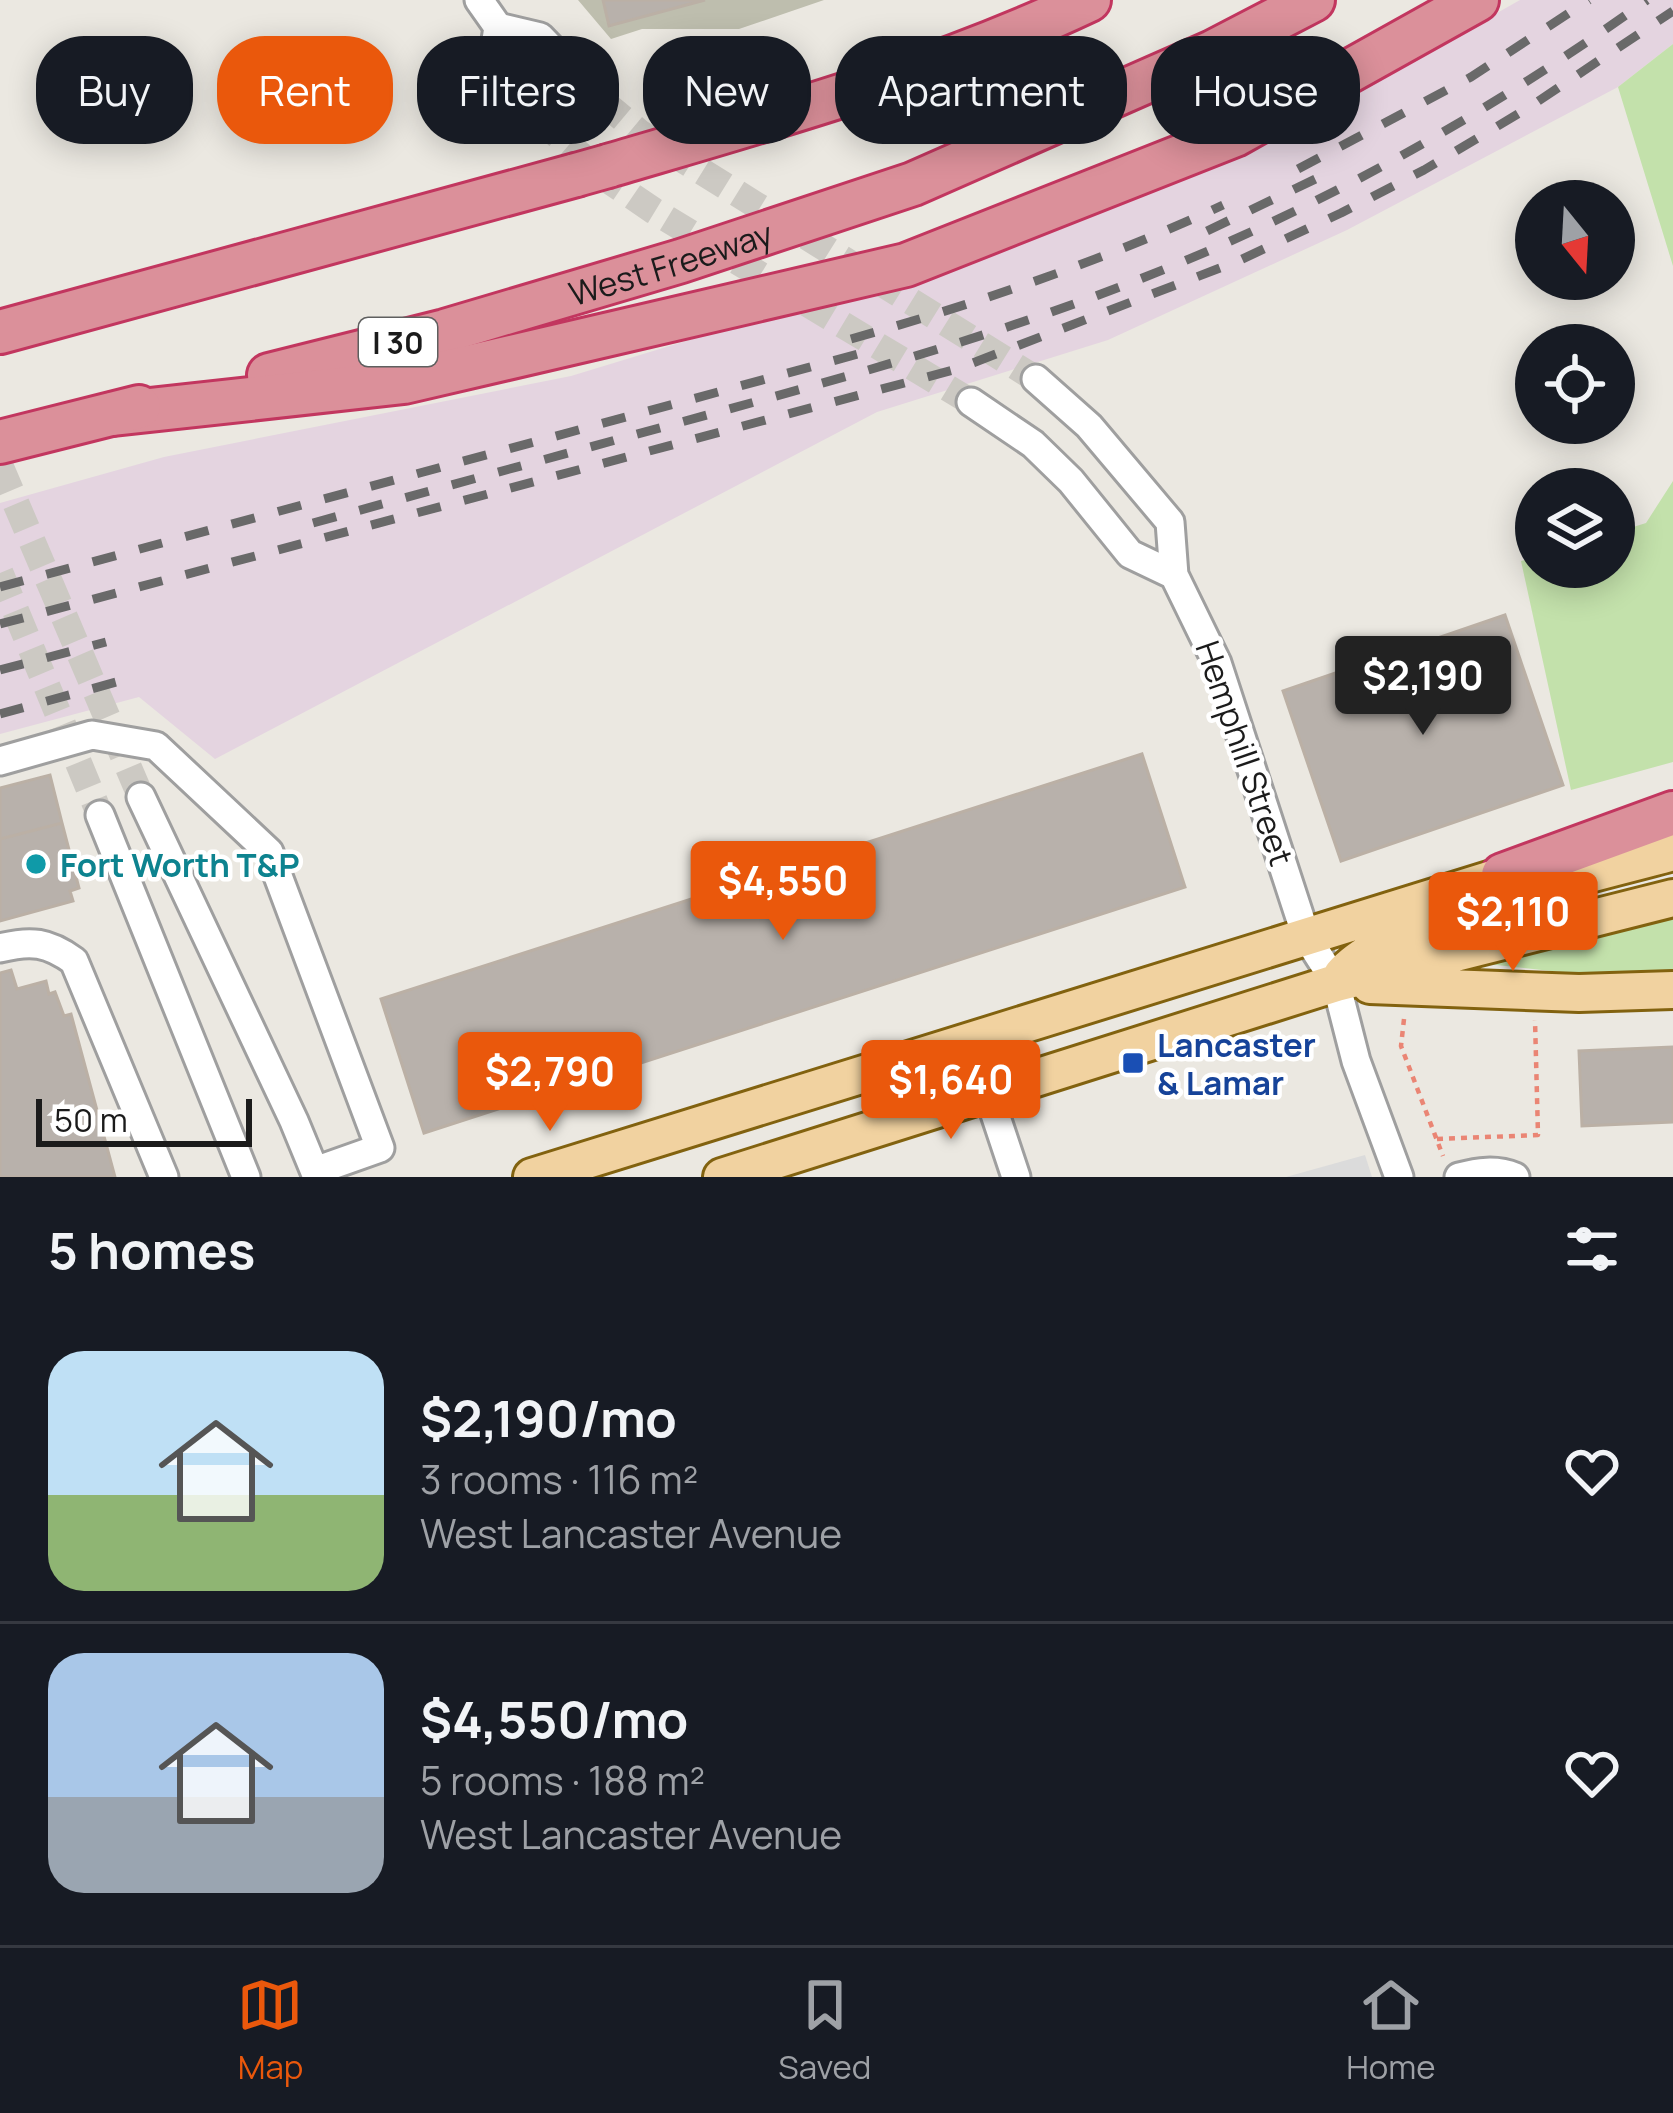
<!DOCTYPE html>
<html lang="en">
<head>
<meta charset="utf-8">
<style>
	:root { --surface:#171b24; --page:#242831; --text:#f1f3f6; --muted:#9ea1a6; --line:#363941; --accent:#ea580c }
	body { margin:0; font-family:Manrope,sans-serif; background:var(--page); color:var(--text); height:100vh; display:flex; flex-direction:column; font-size:45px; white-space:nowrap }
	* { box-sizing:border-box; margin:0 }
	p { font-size:39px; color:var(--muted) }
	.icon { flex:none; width:66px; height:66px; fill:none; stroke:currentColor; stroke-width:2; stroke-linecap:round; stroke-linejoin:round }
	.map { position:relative; height:1177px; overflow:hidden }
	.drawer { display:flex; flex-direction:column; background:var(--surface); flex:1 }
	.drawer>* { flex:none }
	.guide { position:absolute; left:36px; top:36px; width:1602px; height:108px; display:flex; gap:24px }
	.needle { width:78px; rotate:162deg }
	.fabs { position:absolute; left:1515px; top:180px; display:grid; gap:24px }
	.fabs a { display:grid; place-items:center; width:120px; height:120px; border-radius:50%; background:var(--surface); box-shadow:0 6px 30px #0003; font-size:60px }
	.scale { position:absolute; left:36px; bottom:30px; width:216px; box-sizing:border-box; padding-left:12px; border:6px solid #1b1b1b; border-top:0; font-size:33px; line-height:42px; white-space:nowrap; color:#1b1b1b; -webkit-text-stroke:9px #fff; paint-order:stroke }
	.price { position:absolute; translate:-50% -102px; padding:0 27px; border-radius:12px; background:var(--accent); color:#fff; font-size:39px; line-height:78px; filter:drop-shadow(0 3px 6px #0008) }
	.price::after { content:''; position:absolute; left:50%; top:72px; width:36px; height:27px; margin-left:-18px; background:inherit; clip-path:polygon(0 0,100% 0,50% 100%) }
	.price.active { background:#222; color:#fff }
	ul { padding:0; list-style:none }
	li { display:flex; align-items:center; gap:36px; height:300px; padding:0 48px }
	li+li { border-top:3px solid var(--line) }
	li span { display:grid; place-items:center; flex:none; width:336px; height:240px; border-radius:36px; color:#555 }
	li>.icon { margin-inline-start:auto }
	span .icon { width:144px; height:144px; fill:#fffc; stroke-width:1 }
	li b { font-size:51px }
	h2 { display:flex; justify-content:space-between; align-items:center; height:144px; padding:0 48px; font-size:51px }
	.tag { padding:0 42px; border-radius:48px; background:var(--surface); box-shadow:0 6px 30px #0003; font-size:42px; line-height:108px }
	.tag.active { background:var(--accent); color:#fff }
	.menu { display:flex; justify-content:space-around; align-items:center; height:168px; border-top:3px solid var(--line); background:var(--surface); font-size:33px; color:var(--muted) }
	.menu a { display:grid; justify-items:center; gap:6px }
	.menu .active { color:var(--accent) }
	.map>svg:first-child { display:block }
	.industrial { fill:#e4d4e0 }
	.construction { fill:#bebeae }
	.grass { fill:#c3e1ab }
	.parking { fill:#dbdbdb }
	.building { fill:#b8b1ab; stroke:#bbb0a5; stroke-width:3 }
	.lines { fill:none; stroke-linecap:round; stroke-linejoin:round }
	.minor-tunnel { stroke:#ccc9c3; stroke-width:27; stroke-dasharray:27 14; stroke-linecap:butt }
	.minor-casing { stroke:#9f9f9f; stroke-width:33 }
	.major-casing { stroke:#82620f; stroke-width:42 }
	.highway-casing { stroke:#c2365f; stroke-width:48 }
	.path { stroke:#ea8574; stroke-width:4.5; stroke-dasharray:6 6; stroke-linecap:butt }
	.minor { stroke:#fff; stroke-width:27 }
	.major { stroke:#f1d2a0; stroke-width:36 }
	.highway { stroke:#db909a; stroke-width:42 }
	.rail { stroke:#696969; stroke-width:9; stroke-dasharray:24 24; stroke-linecap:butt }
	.highway-bridge-casing { stroke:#c2365f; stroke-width:48; stroke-linecap:butt }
	.highway-bridge { stroke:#db909a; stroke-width:42 }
	.culture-dot { fill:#0f9aa8; stroke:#fff; stroke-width:4.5 }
	.transit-dot { fill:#1a4fb4; stroke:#fff; stroke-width:4.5 }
	.labels { text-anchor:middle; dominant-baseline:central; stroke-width:9; stroke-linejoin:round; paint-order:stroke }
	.shield { fill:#fff; stroke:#5f5f5f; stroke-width:3 }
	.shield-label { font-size:30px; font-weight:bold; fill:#1b1b1b }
	.street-label { font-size:33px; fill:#1b1b1b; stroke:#fff }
	.culture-label { font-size:33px; font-weight:bold; fill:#0d838f; stroke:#fff; text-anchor:start }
	.transit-label { font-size:33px; font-weight:bold; fill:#164399; stroke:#fff; text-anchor:start }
</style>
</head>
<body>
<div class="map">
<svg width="1673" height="1177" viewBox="0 0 1673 1177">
	<rect width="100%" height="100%" fill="#ebe8e1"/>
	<!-- industrial -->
	<path class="industrial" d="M1520,0H1673V44L1618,87L1347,230L1108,340L877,412L215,759L139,697L0,734V503L164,457L571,376L958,258L1345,99Z"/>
	<!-- construction -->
	<path class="construction" d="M578,0H824L739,29H642L611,39Z"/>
	<!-- grass -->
	<path class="grass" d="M1673,44V266L1618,87Z
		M1673,481V762L1571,790L1521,561L1536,557V567H1614V533L1646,523Z
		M1673,915V972L1578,974L1470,962Z"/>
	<!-- parking -->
	<path class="parking" d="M1365,1155L1372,1177H1286Z"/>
	<!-- building -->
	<path class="building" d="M603,0H705L609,26Z
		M1505,615L1563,785L1341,861L1283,691Z
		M1142,754L1185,887L424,1133L381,999Z
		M50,775L62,823L0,839V788Z
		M62,823L79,888L70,891L73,901L0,921V839Z
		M11,970L17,989L46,981L49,994L55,992L64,1016L71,1014L115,1177H0V973Z
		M1673,1047V1122L1582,1126L1579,1051Z"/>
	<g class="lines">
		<!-- minor-tunnel -->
		<path class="minor-tunnel" d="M602,101L640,133L1036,379
			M538,118L610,181L654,211L971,402
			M0,466L141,797
			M0,573L100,815"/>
		<defs>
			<path id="minor" d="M479,0L498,27L540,37L602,101
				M498,27L492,66L538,118
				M1036,379L1089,426L1170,522L1174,575L1217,663L1306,936L1336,983L1356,1061L1399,1177
				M971,402L1033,444L1071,481L1130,554L1174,575
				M0,761L92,735L156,746L269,852L380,1148L315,1171
				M141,797L294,1121L317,1177
				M100,815L246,1177
				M0,948C31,940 48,942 74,961L164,1177
				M988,1093L1016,1177
				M1459,1177C1478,1172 1496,1169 1515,1177"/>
			<path id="major" d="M1342,975C1388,919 1597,873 1673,852
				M1370,985L1579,993L1673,990
				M532,1177L1531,867
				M722,1177L1336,983L1673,898"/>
			<g id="highway">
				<path d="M608,166C771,118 935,73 1089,0"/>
				<path d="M0,332L576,175"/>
				<path id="s1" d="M269,375L445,331L681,261L913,184L1213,52L1313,0"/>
				<path d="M113,414L404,382L906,265L1235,135L1477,0"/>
				<path d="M0,442L139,407"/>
				<path d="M1503,875L1673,813"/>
			</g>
		</defs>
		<!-- minor casing -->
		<use href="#minor" class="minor-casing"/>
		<!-- major casing -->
		<use href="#major" class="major-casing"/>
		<!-- highway casing -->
		<use href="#highway" class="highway-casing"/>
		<!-- path -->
		<path class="path" d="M1404,1019L1401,1046L1443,1156
			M1437,1139L1538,1135L1535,1020"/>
		<!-- minor -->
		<use href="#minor" class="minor"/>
		<!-- major -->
		<use href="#major" class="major"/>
		<!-- highway -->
		<use href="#highway" class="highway"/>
		<!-- rail -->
		<path class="rail" d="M1298,169L1471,77L1589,0
			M1207,231L1332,171
			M851,339C978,303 1103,261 1223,205
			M313,523C444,487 575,451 707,415C861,373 1016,330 1165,269C1335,200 1498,107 1647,0
			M0,587L880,348
			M0,624L957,369L1238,261L1341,213L1424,170L1528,108L1673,11
			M0,670L106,642
			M0,714L120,681"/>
		<defs>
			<path id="highway-bridge" d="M576,175L608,166"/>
		</defs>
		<!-- highway-bridge casing -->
		<use href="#highway-bridge" class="highway-bridge-casing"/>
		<!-- highway-bridge -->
		<use href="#highway-bridge" class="highway-bridge"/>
	</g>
	<!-- markers -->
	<circle class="culture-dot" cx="36" cy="864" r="12"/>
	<rect class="transit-dot" x="1121" y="1051" width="24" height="24" rx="6"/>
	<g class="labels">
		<!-- shield labels -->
		<rect class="shield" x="359" y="318" width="78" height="48" rx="9"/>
		<g class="shield-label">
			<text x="398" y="342">I 30</text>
		</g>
		<!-- street labels -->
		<g class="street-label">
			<text stroke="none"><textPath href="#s1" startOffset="417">West Freeway</textPath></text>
			<text transform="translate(1245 753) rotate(71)">Hemphill Street</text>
		</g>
		<!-- culture labels -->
		<g class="culture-label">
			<text x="60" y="864">Fort Worth T&amp;P</text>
		</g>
		<!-- transit labels -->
		<g class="transit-label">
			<text x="1157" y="1044">Lancaster<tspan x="1157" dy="38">&amp; Lamar</tspan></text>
		</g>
	</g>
</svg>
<div class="fabs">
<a><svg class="needle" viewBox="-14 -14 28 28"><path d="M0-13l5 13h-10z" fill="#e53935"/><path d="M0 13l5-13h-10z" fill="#9ea1a6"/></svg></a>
<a><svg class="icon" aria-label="locate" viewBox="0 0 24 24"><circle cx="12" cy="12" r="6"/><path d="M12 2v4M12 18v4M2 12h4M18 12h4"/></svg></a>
<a><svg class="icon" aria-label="layers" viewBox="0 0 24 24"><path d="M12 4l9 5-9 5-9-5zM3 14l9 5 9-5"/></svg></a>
</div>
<div class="scale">50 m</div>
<b class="price active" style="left:1423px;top:738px">$2,190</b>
<b class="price" style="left:783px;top:943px">$4,550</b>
<b class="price" style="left:1513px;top:974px">$2,110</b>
<b class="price" style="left:550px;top:1134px">$2,790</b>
<b class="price" style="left:951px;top:1142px">$1,640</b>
<div class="guide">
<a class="tag">Buy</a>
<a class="tag active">Rent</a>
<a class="tag">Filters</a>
<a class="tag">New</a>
<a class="tag">Apartment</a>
<a class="tag">House</a>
</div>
</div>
<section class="drawer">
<h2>5 homes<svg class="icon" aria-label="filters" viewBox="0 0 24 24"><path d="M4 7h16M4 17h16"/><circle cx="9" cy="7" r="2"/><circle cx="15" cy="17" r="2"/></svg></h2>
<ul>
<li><span style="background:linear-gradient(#bfe0f5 60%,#8fb573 0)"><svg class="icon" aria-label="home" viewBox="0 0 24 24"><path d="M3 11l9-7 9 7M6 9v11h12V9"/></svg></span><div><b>$2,190/mo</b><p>3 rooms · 116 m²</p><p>West Lancaster Avenue</p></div><svg class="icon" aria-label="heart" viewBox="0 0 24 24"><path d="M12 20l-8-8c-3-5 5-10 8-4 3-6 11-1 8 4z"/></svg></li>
<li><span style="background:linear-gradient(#a9c7e8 60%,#9aa5b1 0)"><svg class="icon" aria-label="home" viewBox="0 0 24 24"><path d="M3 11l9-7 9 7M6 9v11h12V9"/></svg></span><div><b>$4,550/mo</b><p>5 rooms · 188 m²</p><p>West Lancaster Avenue</p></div><svg class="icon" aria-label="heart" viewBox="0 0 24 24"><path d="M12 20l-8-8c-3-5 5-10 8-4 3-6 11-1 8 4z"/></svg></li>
</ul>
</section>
<nav class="menu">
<a class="active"><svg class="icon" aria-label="map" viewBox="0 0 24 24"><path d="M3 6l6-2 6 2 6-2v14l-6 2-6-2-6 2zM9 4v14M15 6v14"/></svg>Map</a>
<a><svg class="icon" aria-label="saved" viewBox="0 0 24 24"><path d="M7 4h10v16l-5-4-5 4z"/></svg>Saved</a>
<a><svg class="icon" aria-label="home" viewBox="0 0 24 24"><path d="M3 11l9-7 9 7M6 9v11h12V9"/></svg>Home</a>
</nav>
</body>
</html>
